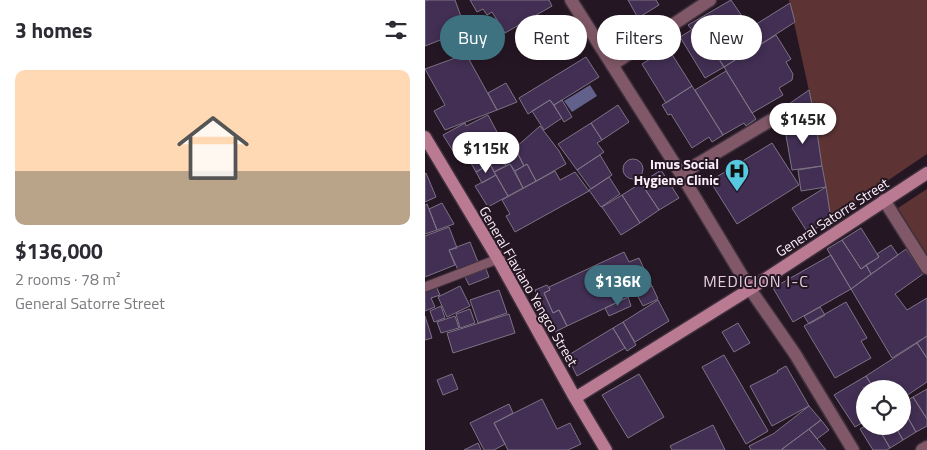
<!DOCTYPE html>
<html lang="en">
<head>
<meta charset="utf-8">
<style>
	:root { --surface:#fff; --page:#f7f7f7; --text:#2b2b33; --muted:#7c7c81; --accent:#3e7281 }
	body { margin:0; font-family:"Titillium Web",sans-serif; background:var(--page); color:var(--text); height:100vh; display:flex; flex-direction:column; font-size:19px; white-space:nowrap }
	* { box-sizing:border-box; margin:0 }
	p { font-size:16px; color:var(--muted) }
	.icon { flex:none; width:28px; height:28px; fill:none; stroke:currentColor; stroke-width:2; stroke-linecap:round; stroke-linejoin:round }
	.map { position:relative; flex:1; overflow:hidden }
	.sheet { display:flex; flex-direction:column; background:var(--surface); width:425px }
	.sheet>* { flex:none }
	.hud { position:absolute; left:15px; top:15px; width:411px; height:45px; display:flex; gap:10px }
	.controls { position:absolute; left:431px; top:380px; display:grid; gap:10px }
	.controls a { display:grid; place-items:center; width:55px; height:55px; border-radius:50%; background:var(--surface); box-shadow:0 2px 8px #0003; font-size:25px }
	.price { position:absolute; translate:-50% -42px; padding:0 11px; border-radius:18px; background:#fff; color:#222; font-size:16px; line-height:32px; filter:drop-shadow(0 1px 2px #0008) }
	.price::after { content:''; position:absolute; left:50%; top:30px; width:15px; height:11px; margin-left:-8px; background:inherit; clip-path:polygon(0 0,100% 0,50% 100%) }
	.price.current { background:var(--accent); color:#fff }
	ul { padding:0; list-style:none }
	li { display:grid; align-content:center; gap:10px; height:265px; padding:0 15px }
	li span { display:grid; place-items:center; height:155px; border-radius:10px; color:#555 }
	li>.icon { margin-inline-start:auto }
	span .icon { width:90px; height:90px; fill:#fffc; stroke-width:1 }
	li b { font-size:21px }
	h2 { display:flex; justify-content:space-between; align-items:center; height:60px; padding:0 15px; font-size:21px }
	.chip { padding:0 18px; border-radius:22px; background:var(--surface); box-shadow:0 2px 8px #0003; font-size:18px; line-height:45px }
	.chip.current { background:var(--accent); color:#fff }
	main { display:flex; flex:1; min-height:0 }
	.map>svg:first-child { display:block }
	.green { fill:#5d3334 }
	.water { fill:#62618b }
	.building { fill:#422f53; stroke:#7d7386 }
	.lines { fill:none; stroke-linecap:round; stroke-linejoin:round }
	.lane-casing { stroke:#3f303d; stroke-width:11 }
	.street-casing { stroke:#3f303d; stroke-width:15 }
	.secondary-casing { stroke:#3f303d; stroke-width:15 }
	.lane { stroke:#805867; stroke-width:9 }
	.street { stroke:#805867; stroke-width:12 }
	.secondary { stroke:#ba7a92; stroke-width:12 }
	.labels { text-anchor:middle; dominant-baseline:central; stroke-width:4; stroke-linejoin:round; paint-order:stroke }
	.poi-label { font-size:14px; font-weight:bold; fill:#fcf1fa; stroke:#251623; text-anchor:end }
	.street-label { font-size:14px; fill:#fcf1fa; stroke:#251623 }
	.quarter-label { font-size:16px; letter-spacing:1px; fill:#e2cedf; stroke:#251623 }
</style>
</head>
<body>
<main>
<section class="sheet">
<h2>3 homes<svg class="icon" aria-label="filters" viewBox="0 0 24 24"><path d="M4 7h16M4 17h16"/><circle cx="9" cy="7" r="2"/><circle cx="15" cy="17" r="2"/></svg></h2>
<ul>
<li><span style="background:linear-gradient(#ffd9b3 65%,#b9a48a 0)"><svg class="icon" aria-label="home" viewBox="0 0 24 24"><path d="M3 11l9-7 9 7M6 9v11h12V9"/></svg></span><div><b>$136,000</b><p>2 rooms · 78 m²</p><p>General Satorre Street</p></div></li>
</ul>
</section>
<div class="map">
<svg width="502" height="450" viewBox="0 0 502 450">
	<rect width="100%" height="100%" fill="#251623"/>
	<!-- green -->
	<path class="green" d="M364,0H502V154L406,219L388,109Z
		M502,189V258L473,208Z"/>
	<!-- water -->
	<path class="water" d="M165,85L172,96L147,112L139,101Z"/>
	<!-- building -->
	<path class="building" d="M4,0H30L38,22L29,25L33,33L0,46V1Z
		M45,0H124L127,6L80,33L67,12L62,15L58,9L52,12Z
		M203,0H231L234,5L213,18Z
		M306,0L336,44L299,67L273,26L267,30L263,25Z
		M365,3L370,22L336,44L325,28Z
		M45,20L61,47L41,54L29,25Z
		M273,26L299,67L280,78L255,37Z
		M351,35L366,59L361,62L368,74L367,80L354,88L358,95L327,113L299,67Z
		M243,48L267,86L241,103L217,64Z
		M41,54L72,110L20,130L9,111L20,105L0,69Z
		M161,57L174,77L129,105L125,100L103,114L94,98Z
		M301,71L331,119L321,126L319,123L298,135L270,90Z
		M81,83L92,102L72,110L63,93Z
		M267,86L298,135L287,142L284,137L267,148L246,114L243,115L237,105Z
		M384,90L388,109L372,120L361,106Z
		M125,100L137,118L119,130L107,111Z
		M137,100L147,117L139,122L129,105Z
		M193,105L204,122L177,140L166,123Z
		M63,115L72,132L41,148L40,144L28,151L18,135L40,123L41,126Z
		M390,119L397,166L367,170L359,124Z
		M166,123L177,140L172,143L179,152L152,170L133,144Z
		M115,126L134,151L141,164L111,181L102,164L99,166L90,148Z
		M81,132L92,152L78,160L81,166L69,172L65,164L51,172L39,151L49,146L50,148Z
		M347,143L374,185L312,224L285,181Z
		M92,152L99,166L90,171L85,164L81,166L78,160Z
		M175,155L187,175L166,189L152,170Z
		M198 169a10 10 0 1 1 20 0a10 10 0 1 1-20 0Z
		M65,164L71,175L57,183L51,172Z
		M85,164L98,188L83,196L69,172Z
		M102,164L111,181L98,188L90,171Z
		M397,166L401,187L376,191L373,170Z
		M236,170L254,198L234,210L216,183Z
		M130,171L135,180L150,172L164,191L90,232L81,216L85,214L77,200Z
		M1,173L11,197L0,202V174Z
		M71,175L83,196L63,207L50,186Z
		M184,177L195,194L176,207L164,190Z
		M216,183L234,210L215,223L197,195Z
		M401,187L406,219L383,233L367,208Z
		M197,195L215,223L196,235L177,207Z
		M17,203L29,224L12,230L4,209Z
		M2,204L12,230L0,234V205Z
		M24,227L32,248L24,250L30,265L0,277V236Z
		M436,228L454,257L436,269L417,240Z
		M417,240L436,269L441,265L446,274L426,289L402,249Z
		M45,242L53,262L33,270L24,250Z
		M466,245L473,255L446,274L441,265L454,257L452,254Z
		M481,249L498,274L470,294L482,310L502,298V336L467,358L426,289Z
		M199,252L204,262L214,258L227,286L142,326L134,310L128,313L119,293L125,290L124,287Z
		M406,255L426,289L368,322L348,288Z
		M61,269L64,277L44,285L40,277Z
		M122,285L125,290L119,293L128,313L134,310L142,326L130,332L110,290Z
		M11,286L15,295L6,298L10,307L0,311V291Z
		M35,286L45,306L22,317L13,297Z
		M227,286L233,299L218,306L211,293Z
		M74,290L82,313L53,323L45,300Z
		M203,297L206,306L184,316L180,308Z
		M233,300L244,321L210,342L198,322Z
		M421,302L442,338L436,341L446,358L410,378L379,326Z
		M16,306L20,318L9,322L5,311Z
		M395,307L400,315L384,324L379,316Z
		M45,309L50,323L35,328L31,314Z
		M84,314L90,333L28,353L22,333Z
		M0,316L7,338L0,340Z
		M30,316L34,328L16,333L12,322Z
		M198,322L211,345L202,351L188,328Z
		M313,323L325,343L309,352L297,332Z
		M188,328L200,348L152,376L142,356Z
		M502,336V358L492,343Z
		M492,343L502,358V382L478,398V389H449L441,376Z
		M299,355L343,431L321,444L277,367Z
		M361,366L384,406L347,426L325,386L353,372L352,371Z
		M27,374L33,389L18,395L12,380Z
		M214,374L239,417L203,438L177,395Z
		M441,376L446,384L438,388L440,391V421L430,427L409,395Z
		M502,389V419L488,397Z
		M488,397L502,419V426L491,432L478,409V403Z
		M117,399L132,429L145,423L156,444L143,450H83L69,423Z
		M84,404L88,413L69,423L80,444L69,450H59L45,423Z
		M384,406L396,420L356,450H326L324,446L348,434Z
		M478,409L491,432L478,440L470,426H478Z
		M396,420L404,430L392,439L384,429Z
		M288,425L300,450H247L245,446Z
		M440,426H452L465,448L462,450H448L435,429Z
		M452,426H470L478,440L465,448Z
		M384,429L401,450H358L357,449Z
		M53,443L56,450H39Z"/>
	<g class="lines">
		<defs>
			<path id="lane" d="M0,287L73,259"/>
			<path id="street" d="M146,0L256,174L325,289L370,354L428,450
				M187,65L285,0
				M256,174L358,113
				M459,200L502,268
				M497,450L502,447"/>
			<path id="secondary" d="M0,137L73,259L150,398L181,450
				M150,398L325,289L502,173"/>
		</defs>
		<!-- lane casing -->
		<use href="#lane" class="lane-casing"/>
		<!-- street casing -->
		<use href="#street" class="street-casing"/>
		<!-- secondary casing -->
		<use href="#secondary" class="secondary-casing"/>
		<!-- lane -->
		<use href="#lane" class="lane"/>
		<!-- street -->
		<use href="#street" class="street"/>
		<!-- secondary -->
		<use href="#secondary" class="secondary"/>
	</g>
	<!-- icons -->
	<defs>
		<symbol id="hospital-pin" viewBox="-11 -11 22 30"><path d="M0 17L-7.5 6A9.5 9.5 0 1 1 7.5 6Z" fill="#56c9e1" stroke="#251623"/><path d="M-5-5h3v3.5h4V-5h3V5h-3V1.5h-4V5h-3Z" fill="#111"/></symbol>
	</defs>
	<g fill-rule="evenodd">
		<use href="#hospital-pin" x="298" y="157" width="28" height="38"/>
	</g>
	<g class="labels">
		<!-- poi labels -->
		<g class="poi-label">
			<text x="294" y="163">Imus Social<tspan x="294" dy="16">Hygiene Clinic</tspan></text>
		</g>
		<!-- street labels -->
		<g class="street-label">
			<text transform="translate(407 217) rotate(-33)">General Satorre Street</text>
			<text transform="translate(104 286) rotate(60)">General Flaviano Yengco Street</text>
		</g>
		<!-- quarter labels -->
		<g class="quarter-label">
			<text x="331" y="281">MEDICION I-C</text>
		</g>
	</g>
</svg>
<div class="controls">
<a><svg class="icon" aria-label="locate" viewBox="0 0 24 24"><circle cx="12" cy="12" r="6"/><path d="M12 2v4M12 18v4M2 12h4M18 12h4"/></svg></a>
</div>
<b class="price" style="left:378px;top:145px">$145K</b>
<b class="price" style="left:61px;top:174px">$115K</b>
<b class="price current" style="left:193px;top:307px">$136K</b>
<div class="hud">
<a class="chip current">Buy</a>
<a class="chip">Rent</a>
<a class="chip">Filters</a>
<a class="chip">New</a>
</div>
</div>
</main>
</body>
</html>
